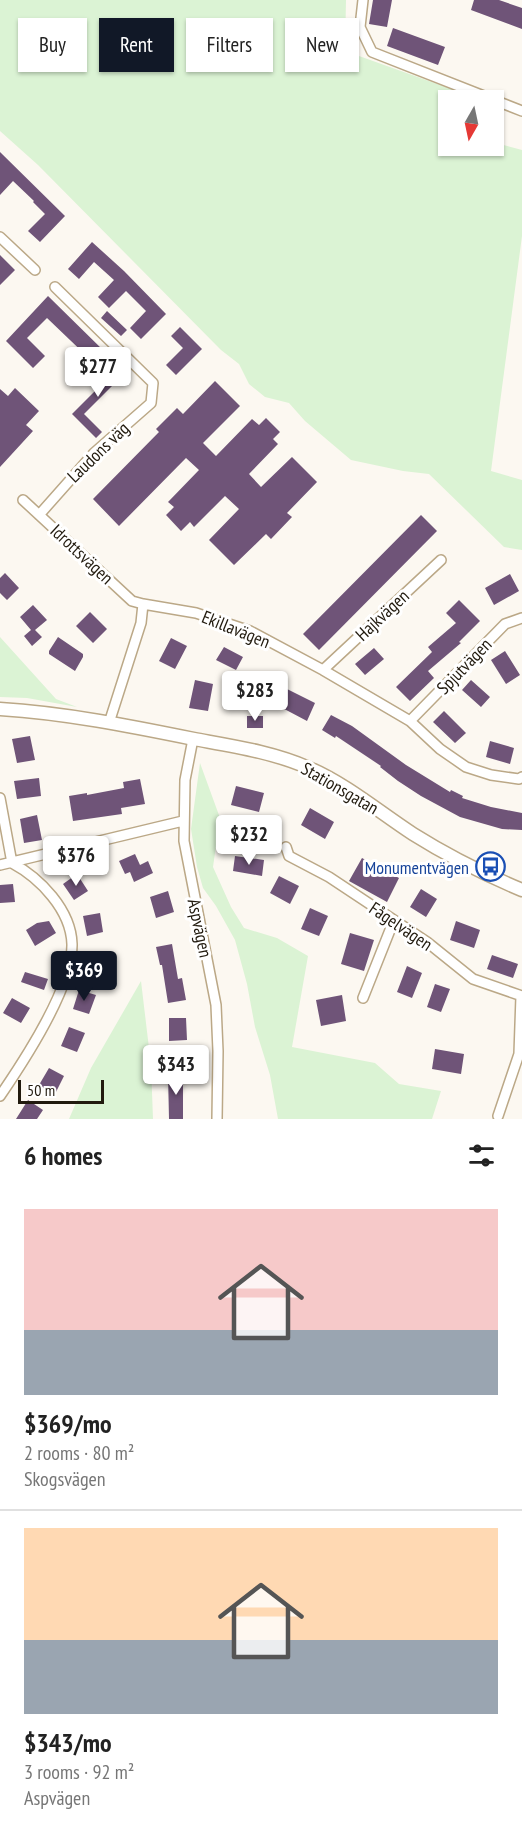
<!DOCTYPE html>
<html lang="en">
<head>
<meta charset="utf-8">
<style>
	:root { --surface:#fff; --page:#f6f6f6; --text:#222; --muted:#767676; --line:#e0e0e0; --accent:#111827 }
	body { margin:0; font-family:"PT Sans Narrow",sans-serif; background:var(--page); color:var(--text); height:100vh; display:flex; flex-direction:column; font-size:22px; white-space:nowrap }
	* { box-sizing:border-box; margin:0 }
	p { font-size:20px; color:var(--muted) }
	.icon { flex:none; width:33px; height:33px; fill:none; stroke:currentColor; stroke-width:2; stroke-linecap:round; stroke-linejoin:round }
	.map { position:relative; height:1119px; overflow:hidden }
	.side { display:flex; flex-direction:column; background:var(--surface); flex:1 }
	.side>* { flex:none }
	.guide { position:absolute; left:18px; top:18px; width:486px; height:54px; display:flex; gap:12px }
	.needle { width:39px; rotate:189deg }
	.tools { position:absolute; left:438px; top:90px; display:grid; gap:12px }
	.tools a { display:grid; place-items:center; width:66px; height:66px; border-radius:0px; background:var(--surface); box-shadow:0 2px 4px #0004; font-size:30px }
	.scale { position:absolute; left:18px; bottom:15px; width:86px; box-sizing:border-box; padding-left:6px; border:3px solid #211a0e; border-top:0; font-size:16px; line-height:21px; white-space:nowrap; color:#211a0e; -webkit-text-stroke:4px #fff; paint-order:stroke }
	.price { position:absolute; translate:-50% -51px; padding:0 14px; border-radius:6px; background:#fff; color:#222; font-size:20px; line-height:39px; filter:drop-shadow(0 2px 3px #0008) }
	.price::after { content:''; position:absolute; left:50%; top:36px; width:18px; height:14px; margin-left:-9px; background:inherit; clip-path:polygon(0 0,100% 0,50% 100%) }
	.price.on { background:var(--accent); color:#fff }
	ul { padding:0; list-style:none }
	li { display:grid; align-content:center; gap:12px; height:318px; padding:0 24px }
	li+li { border-top:2px solid var(--line) }
	li span { display:grid; place-items:center; height:186px; border-radius:0px; color:#555 }
	li>.icon { margin-inline-start:auto }
	span .icon { width:108px; height:108px; fill:#fffc; stroke-width:1 }
	li b { font-size:26px }
	h2 { display:flex; justify-content:space-between; align-items:center; height:72px; padding:0 24px; font-size:26px }
	.pill { padding:0 21px; border-radius:0px; background:var(--surface); box-shadow:0 2px 4px #0004; font-size:21px; line-height:54px }
	.pill.on { background:var(--accent); color:#fff }
	.map>svg:first-child { display:block }
	.green { fill:#dbf3d4 }
	.building { fill:#6f5478 }
	.lines { fill:none; stroke-linecap:round; stroke-linejoin:round }
	.minor-casing { stroke:#bba887; stroke-width:12 }
	.tertiary-casing { stroke:#bba887; stroke-width:15 }
	.minor { stroke:#fff; stroke-width:9 }
	.tertiary { stroke:#fff; stroke-width:12 }
	.labels { text-anchor:middle; dominant-baseline:central; stroke-width:6; stroke-linejoin:round; paint-order:stroke }
	.street-label { font-size:18px; fill:#211a0e; stroke:#fff }
	.transit-label { font-size:18px; fill:#164399; stroke:#fff; text-anchor:end }
</style>
</head>
<body>
<div class="map">
<svg width="522" height="1119" viewBox="0 0 522 1119">
	<rect width="100%" height="100%" fill="#fcf8f1"/>
	<!-- green -->
	<path class="green" d="M0,0H346L345,51L482,100H448V146H494V131L496,143L522,150V236L491,471L522,480V550L504,547L429,474L403,471L351,460L305,421L289,403L265,397L249,384L239,364L221,350L38,165L0,131Z
		M0,637L56,699L77,707L27,698L0,697Z
		M200,763L220,818L213,867L231,907L244,928L277,938L308,956L292,1047L375,1063L399,1084L441,1091L432,1119H278L270,1075L255,1027L247,984L235,940L216,906L203,888L197,867L191,829Z
		M141,981L151,1065L153,1119H69L91,1068Z"/>
	<!-- building -->
	<path class="building" d="M373,0H392L387,27L369,24Z
		M474,0H499L522,8V29L471,10Z
		M393,28L445,47L438,65L387,46Z
		M0,152L65,216L40,242L28,231L45,214L33,202L34,201L13,181L0,195Z
		M92,242L124,271L166,314L141,339L130,328L146,311L126,291L109,308L98,297L114,280L94,262L79,279L68,269Z
		M0,255L15,270L0,285Z
		M48,296L105,352L94,363L47,318L27,338L45,356L33,368L6,341Z
		M107,311L127,330L121,336L101,318Z
		M180,327L202,349L176,375L166,365L183,348L171,336Z
		M117,363L127,371L84,414L102,432L96,438L72,414L98,388L94,385Z
		M215,381L240,406L203,443L216,456L252,419L259,425L266,418L280,432L273,439L278,444L249,474L261,487L292,457L317,482L287,513L292,517L271,539L266,534L234,565L209,540L239,509L225,496L194,527L190,522L181,531L166,515L174,507L168,502L199,470L186,458L119,526L93,499L159,432L156,429L177,408L183,414Z
		M15,388L39,411L26,425L33,431L0,467V389L8,396Z
		M421,515L437,531L319,650L303,634Z
		M5,573L19,588L7,600L0,593V578Z
		M510,574L519,591L494,605L485,588Z
		M459,600L480,621L459,642L461,643L428,671L434,678L410,701L396,687L432,652L428,647L456,623L446,613Z
		M33,605L47,620L35,630L42,637L32,646L24,636L31,630L20,617Z
		M90,612L107,629L93,643L76,626Z
		M58,637L83,654V657L75,671L49,654V651Z
		M171,638L187,646L175,669L159,661Z
		M224,647L243,657L236,670L216,660Z
		M374,648L384,659L365,675L355,664Z
		M505,651L520,675L506,684L491,660Z
		M263,677L315,703L307,721L254,693Z
		M195,680L213,684L208,711L189,708Z
		M471,680L490,697L481,707L462,690Z
		M444,711L466,733L455,743L433,722Z
		M331,715L352,726L406,765L450,792L451,790L463,796L462,798L491,807L522,813V830L502,829L460,817L421,796L398,781L380,767L381,766L336,736L335,738L322,730Z
		M247,716H263V728H247Z
		M30,736L35,760L17,763L12,739Z
		M490,741L514,748L510,764L486,757Z
		M39,778L41,796L17,799L14,781Z
		M140,779L145,804L121,808L122,814L73,821L69,796L87,793V795L124,788L123,782Z
		M236,786L264,793L259,812L231,805Z
		M310,808L334,822L325,839L301,825Z
		M37,815L42,840L24,843L20,819Z
		M135,854L140,865L148,861L153,873L134,882L130,872L125,874L119,861Z
		M235,856L264,860L262,876L233,871Z
		M362,858L399,878L387,902L349,881Z
		M77,874L88,891L74,900L63,884Z
		M279,876L299,886L290,904L270,893Z
		M13,884L15,902L0,903V885Z
		M421,889L437,899L426,917L410,907Z
		M168,891L174,912L156,918L150,897Z
		M310,908L328,916L319,936L301,929Z
		M100,913L103,932L87,936L83,916Z
		M49,921L56,933L35,946L26,930L37,923Z
		M456,921L480,930L474,948L450,940Z
		M350,933L374,940L364,971L341,964Z
		M172,944L178,979L182,978L186,1000L168,1003L162,965H160L156,947Z
		M84,952L101,955L98,975L81,972Z
		M492,955L518,964L513,978L487,969Z
		M407,966L422,973L412,998L397,992Z
		M25,972L48,979L44,990L21,982Z
		M435,984L450,989L441,1012L427,1007Z
		M79,990L96,995L89,1014L73,1009Z
		M342,995L346,1021L321,1026L316,1000Z
		M12,998L30,1008L21,1023L3,1013Z
		M169,1018H186L187,1040L169,1041Z
		M69,1027L85,1033L77,1052L61,1046Z
		M435,1049L464,1054L461,1074L432,1069Z
		M49,1068L64,1076L55,1094L39,1085Z
		M168,1074H183V1119H169Z
		M28,1100L43,1110L37,1119H16Z"/>
	<g class="lines">
		<defs>
			<path id="minor" d="M363,0L360,27L372,52L522,111
				M0,237L35,270
				M23,500L132,601L143,604
				M39,515L94,453L151,403L153,383L55,287
				M323,670L441,560
				M410,721L505,624L522,618
				M109,723L141,623L143,604L196,613L250,631L323,670L410,721L440,749L466,767L491,775L519,779L522,777
				M193,739L185,780L184,841L216,1005L218,1051L217,1119
				M0,798L12,863C40,878 71,910 72,944C73,987 24,1061 0,1096
				M286,847L289,856L329,877L427,942L473,979L522,996
				M0,865L183,821
				M363,998L394,920
				M498,1116L519,1054L521,996"/>
			<path id="tertiary" d="M0,709C65,713 130,726 194,739C232,746 273,752 309,768C346,784 378,811 413,834C448,856 484,874 522,890"/>
		</defs>
		<!-- minor casing -->
		<use href="#minor" class="minor-casing"/>
		<!-- tertiary casing -->
		<use href="#tertiary" class="tertiary-casing"/>
		<!-- minor -->
		<use href="#minor" class="minor"/>
		<!-- tertiary -->
		<use href="#tertiary" class="tertiary"/>
	</g>
	<!-- icons -->
	<defs>
		<symbol id="bus-ring" viewBox="-11 -11 22 22"><circle r="9.5" fill="#fff" stroke="#1a4fb4" stroke-width="1.5"/><path d="M-5-6H5V4H4V6H2V4H-2V6H-4V4H-5ZM-3.5-4V0h7V-4ZM-3.5 1.2v1.5H-2V1.2ZM2 1.2v1.5H3.5V1.2Z" fill="#1a4fb4"/></symbol>
	</defs>
	<g fill-rule="evenodd">
		<use href="#bus-ring" x="474" y="850" width="33" height="33"/>
	</g>
	<g class="labels">
		<!-- street labels -->
		<g class="street-label">
			<text transform="translate(98 452) rotate(-44)">Laudons väg</text>
			<text transform="translate(82 554) rotate(43)">Idrottsvägen</text>
			<text transform="translate(382 615) rotate(-43)">Hajkvägen</text>
			<text transform="translate(236 629) rotate(22)">Ekillavägen</text>
			<text transform="translate(464 666) rotate(-46)">Spjutvägen</text>
			<text transform="translate(340 788) rotate(30)">Stationsgatan</text>
			<text transform="translate(401 926) rotate(34)">Fågelvägen</text>
			<text transform="translate(200 928) rotate(78)">Aspvägen</text>
		</g>
		<!-- transit labels -->
		<g class="transit-label">
			<text x="469" y="867">Monumentvägen</text>
		</g>
	</g>
</svg>
<div class="tools">
<a><svg class="needle" viewBox="-14 -14 28 28"><path d="M0-13l5 13h-10z" fill="#e53935"/><path d="M0 13l5-13h-10z" fill="#767676"/></svg></a>
</div>
<div class="scale">50 m</div>
<b class="price" style="left:98px;top:398px">$277</b>
<b class="price" style="left:255px;top:722px">$283</b>
<b class="price" style="left:249px;top:866px">$232</b>
<b class="price" style="left:76px;top:887px">$376</b>
<b class="price on" style="left:84px;top:1002px">$369</b>
<b class="price" style="left:176px;top:1096px">$343</b>
<div class="guide">
<a class="pill">Buy</a>
<a class="pill on">Rent</a>
<a class="pill">Filters</a>
<a class="pill">New</a>
</div>
</div>
<section class="side">
<h2>6 homes<svg class="icon" aria-label="filters" viewBox="0 0 24 24"><path d="M4 7h16M4 17h16"/><circle cx="9" cy="7" r="2"/><circle cx="15" cy="17" r="2"/></svg></h2>
<ul>
<li><span style="background:linear-gradient(#f6c9c9 65%,#9aa5b1 0)"><svg class="icon" aria-label="home" viewBox="0 0 24 24"><path d="M3 11l9-7 9 7M6 9v11h12V9"/></svg></span><div><b>$369/mo</b><p>2 rooms · 80 m²</p><p>Skogsvägen</p></div></li>
<li><span style="background:linear-gradient(#ffd9b3 60%,#9aa5b1 0)"><svg class="icon" aria-label="home" viewBox="0 0 24 24"><path d="M3 11l9-7 9 7M6 9v11h12V9"/></svg></span><div><b>$343/mo</b><p>3 rooms · 92 m²</p><p>Aspvägen</p></div></li>
</ul>
</section>
</body>
</html>
